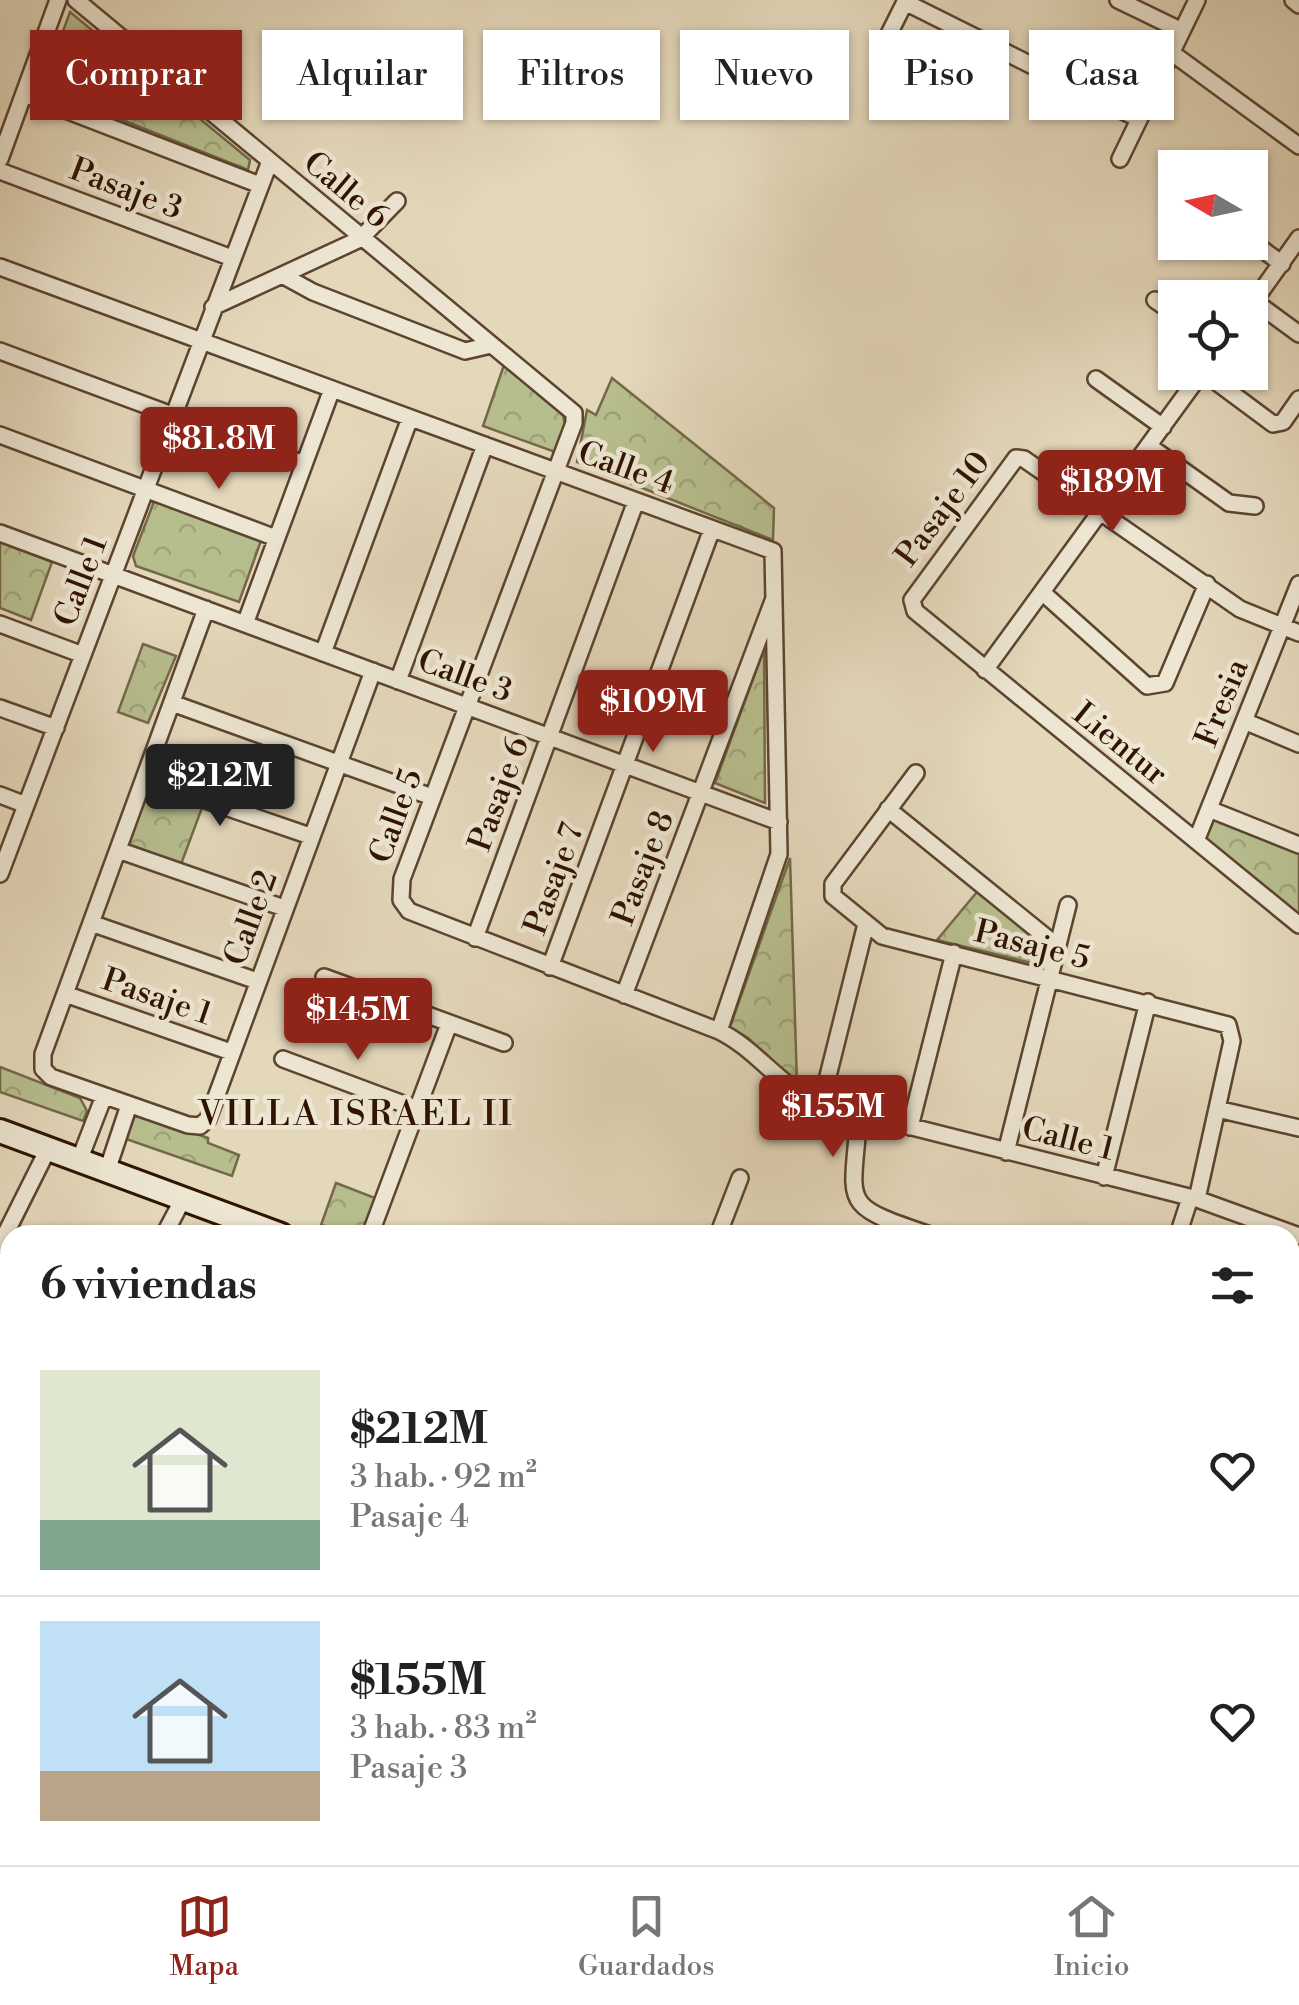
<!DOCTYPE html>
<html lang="es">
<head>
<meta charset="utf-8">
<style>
	:root { --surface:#fff; --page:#f6f6f6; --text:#222; --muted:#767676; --line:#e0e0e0; --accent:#8f2418 }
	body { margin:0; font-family:"Libre Bodoni",serif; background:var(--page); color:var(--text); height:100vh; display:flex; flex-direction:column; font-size:38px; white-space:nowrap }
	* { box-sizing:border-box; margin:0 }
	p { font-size:32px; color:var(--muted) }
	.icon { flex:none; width:55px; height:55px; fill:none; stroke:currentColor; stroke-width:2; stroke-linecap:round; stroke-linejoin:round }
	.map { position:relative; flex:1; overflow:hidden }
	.sheet { position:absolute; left:0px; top:1225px; width:1300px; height:640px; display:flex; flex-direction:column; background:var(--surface); border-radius:30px 30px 0 0; box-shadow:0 2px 8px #0004 }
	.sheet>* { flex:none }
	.hud { position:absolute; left:30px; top:30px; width:1240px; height:90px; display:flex; gap:20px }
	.needle { width:65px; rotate:279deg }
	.controls { position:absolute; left:1158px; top:150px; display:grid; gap:20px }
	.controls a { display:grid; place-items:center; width:110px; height:110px; border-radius:0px; background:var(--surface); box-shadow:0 2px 8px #0004; font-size:50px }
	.price { position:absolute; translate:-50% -85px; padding:0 22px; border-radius:10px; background:var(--accent); color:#fff; font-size:32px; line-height:65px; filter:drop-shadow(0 2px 5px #0008) }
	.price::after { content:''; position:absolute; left:50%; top:60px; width:30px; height:22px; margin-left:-15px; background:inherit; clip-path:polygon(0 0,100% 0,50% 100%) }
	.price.current { background:#222; color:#fff }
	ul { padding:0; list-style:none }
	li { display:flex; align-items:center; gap:30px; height:250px; padding:0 40px }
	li+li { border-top:2px solid var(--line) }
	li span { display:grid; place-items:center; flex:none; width:280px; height:200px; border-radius:0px; color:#555 }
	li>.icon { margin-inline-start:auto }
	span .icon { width:120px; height:120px; fill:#fffc; stroke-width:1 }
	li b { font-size:42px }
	h2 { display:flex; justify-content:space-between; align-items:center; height:120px; padding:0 40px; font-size:42px }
	.chip { padding:0 35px; border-radius:0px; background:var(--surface); box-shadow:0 2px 8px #0004; font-size:35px; line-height:90px }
	.chip.current { background:var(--accent); color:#fff }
	.menu { display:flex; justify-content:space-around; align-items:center; height:140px; border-top:2px solid var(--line); background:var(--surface); font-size:28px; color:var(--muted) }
	.menu a { display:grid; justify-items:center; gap:5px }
	.menu .current { color:var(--accent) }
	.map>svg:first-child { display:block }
	.forest { fill:url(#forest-crowns); stroke:#746847; stroke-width:2.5 }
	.cemetery { fill:url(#cemetery-stones); stroke:#746847; stroke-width:2.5 }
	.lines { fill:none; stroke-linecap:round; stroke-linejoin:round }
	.street-casing { stroke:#5d442f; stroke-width:20 }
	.secondary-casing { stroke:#301300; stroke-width:28 }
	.street { stroke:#ede6d3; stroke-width:15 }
	.secondary { stroke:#ede6d3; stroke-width:22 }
	.labels { text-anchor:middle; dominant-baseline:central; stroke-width:9; stroke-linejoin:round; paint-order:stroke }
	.street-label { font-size:32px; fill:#301300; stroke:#ede6d3 }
	.neighbourhood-label { font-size:35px; letter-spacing:2.5px; fill:#301300; stroke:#ede6d3 }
</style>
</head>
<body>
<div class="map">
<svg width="1299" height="1865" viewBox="0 0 1299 1865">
	<defs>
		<pattern id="forest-crowns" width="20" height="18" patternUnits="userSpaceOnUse" patternTransform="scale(2.5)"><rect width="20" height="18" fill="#b7be8e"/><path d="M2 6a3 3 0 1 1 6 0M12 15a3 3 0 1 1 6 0" fill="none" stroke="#9ea279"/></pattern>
		<pattern id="cemetery-stones" width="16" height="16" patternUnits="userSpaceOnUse" patternTransform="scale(2.5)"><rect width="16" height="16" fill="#b7be8e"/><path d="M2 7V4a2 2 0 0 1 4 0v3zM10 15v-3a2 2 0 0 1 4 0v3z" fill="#9ea279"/></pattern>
	</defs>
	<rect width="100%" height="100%" fill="#e4d8bb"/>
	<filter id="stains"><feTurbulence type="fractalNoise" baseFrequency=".002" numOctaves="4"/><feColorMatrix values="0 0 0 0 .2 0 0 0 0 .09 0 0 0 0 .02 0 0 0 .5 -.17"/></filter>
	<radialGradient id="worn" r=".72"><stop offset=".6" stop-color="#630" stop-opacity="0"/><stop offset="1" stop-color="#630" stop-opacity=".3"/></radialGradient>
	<!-- forest -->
	<path class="forest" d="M70,12L250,160L248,170L42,88Z
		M504,365L563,415L565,425L555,452L483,426Z
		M612,378L774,508L773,540L577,462L587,410L596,415Z
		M155,499L262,538L239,602L136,566L133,556Z
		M0,542L52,562L31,620L0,608Z
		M143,644L176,656L148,723L118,712Z
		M764,649L765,803L715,783Z
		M146,784L203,805L180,867L124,848Z
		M1212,814L1299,849V920L1201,840Z
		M790,858L797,1084L748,1038L730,1027Z
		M977,892L1046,947L1040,965L937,940Z
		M0,1067L80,1098L87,1111L83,1121L0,1092Z
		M142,1115L208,1138V1143L239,1155L232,1176L126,1139L134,1117Z
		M336,1183L375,1198L361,1235L321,1225Z"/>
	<!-- cemetery -->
	<path class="cemetery" d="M10,1660V1855H209L219,1865H0V1668Z"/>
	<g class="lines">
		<defs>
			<path id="street" d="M76,0L574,413V423L402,879L401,900L409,911L719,1031C758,1050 780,1088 821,1104L1197,1199L1299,1236
				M1118,0L1182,31
				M1293,0L1299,5
				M905,2L1139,119
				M886,40L906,0
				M1172,53L1299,146
				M24,94L260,185
				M0,159L58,0
				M1120,159L1197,0
				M0,171L232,258
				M1250,240L1282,264
				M0,267L773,551L779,854L719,1031
				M282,275L313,292L465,351L491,345
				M1155,300L1175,314
				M1254,301L1299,334
				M213,307L360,239L397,201
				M1250,307L1299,238
				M0,351L304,464
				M1203,372L1273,424L1283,422L1299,399
				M1096,379L1163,427
				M0,435L276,538
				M1149,446L1229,503L1255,506
				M0,533L779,822
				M1042,592L1147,686L1165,683L1207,584
				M206,609L43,1054V1069L51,1077L188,1125L200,1126L208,1119L373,671
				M0,624L83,655
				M245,624L332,389
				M1299,633L1240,609L1024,459L1016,458L912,600L915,611L1299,925
				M323,653L410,418
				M985,670L1202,372
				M398,681L485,445
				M172,703L432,797
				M0,708L56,728
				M1244,721L1299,744
				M916,773L833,884V896L882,936L1228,1025L1232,1041L1197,1199
				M144,779L310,836
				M0,795L26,805
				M888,809L1057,946
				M1209,809L1299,845
				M1196,841L1299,584
				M118,850L284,908
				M0,874L270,161
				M91,923L257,981
				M475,938L636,501
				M550,967L712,529
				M324,977L504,1043
				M65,994L231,1052
				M624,995L773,601
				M283,1059L417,1109
				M821,1104L866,924
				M1217,1109L1299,1128
				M859,1115C852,1207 838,1204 930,1235
				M910,1127L954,953
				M1006,1152L1068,905
				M79,1161L104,1096
				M107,1171L129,1105
				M1104,1177L1148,1002
				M164,1235L183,1199
				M370,1235L449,1024
				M718,1235L740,1178
				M1178,1235L1190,1198
				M0,1245L48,1149
				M0,1342L10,1347
				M1290,1359L1299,1362
				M0,1443L10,1448
				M0,1543L10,1524
				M0,1551L10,1557
				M489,1855L505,1865
				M960,1855L993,1865
				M249,1862L254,1855
				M622,1865L631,1855
				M879,1865L883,1855"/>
			<path id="secondary" d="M0,1131L281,1235
				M1290,1598L1299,1601
				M1290,1618L1299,1621"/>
		</defs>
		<!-- street casing -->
		<use href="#street" class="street-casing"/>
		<!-- secondary casing -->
		<use href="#secondary" class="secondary-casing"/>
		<!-- street -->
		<use href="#street" class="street"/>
		<!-- secondary -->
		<use href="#secondary" class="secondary"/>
	</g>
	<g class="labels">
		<!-- street labels -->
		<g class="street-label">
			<text transform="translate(126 189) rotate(21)">Pasaje 3</text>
			<text transform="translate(346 190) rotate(40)">Calle 6</text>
			<text transform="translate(626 468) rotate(20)">Calle 4</text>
			<text transform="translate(943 509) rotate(-53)">Pasaje 10</text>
			<text transform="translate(81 581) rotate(-69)">Calle 1</text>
			<text transform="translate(465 676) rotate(20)">Calle 3</text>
			<text transform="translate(1222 703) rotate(-68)">Fresia</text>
			<text transform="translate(1120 744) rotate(39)">Lientur</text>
			<text transform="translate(499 794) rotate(-70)">Pasaje 6</text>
			<text transform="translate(396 816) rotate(-70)">Calle 5</text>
			<text transform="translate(643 868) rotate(-69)">Pasaje 8</text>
			<text transform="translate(554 879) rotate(-70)">Pasaje 7</text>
			<text transform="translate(251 918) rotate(-70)">Calle 2</text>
			<text transform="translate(1032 945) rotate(14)">Pasaje 5</text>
			<text transform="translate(157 997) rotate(19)">Pasaje 1</text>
			<text transform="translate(1068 1139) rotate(14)">Calle 1</text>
		</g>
		<!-- neighbourhood labels -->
		<g class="neighbourhood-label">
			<text x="356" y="1114">VILLA ISRAEL II</text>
		</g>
	</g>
	<rect width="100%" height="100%" filter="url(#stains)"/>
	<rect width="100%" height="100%" fill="url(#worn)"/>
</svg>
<div class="controls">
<a><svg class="needle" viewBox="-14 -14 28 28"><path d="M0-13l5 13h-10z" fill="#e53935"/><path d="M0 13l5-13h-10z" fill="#767676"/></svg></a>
<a><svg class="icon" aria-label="locate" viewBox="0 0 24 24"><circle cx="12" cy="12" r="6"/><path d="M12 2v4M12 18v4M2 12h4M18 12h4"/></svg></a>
</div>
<b class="price" style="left:219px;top:492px">$81.8M</b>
<b class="price" style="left:1112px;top:535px">$189M</b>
<b class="price" style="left:653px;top:755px">$109M</b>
<b class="price current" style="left:220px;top:829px">$212M</b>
<b class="price" style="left:358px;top:1063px">$145M</b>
<b class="price" style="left:833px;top:1160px">$155M</b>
<div class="hud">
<a class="chip current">Comprar</a>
<a class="chip">Alquilar</a>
<a class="chip">Filtros</a>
<a class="chip">Nuevo</a>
<a class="chip">Piso</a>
<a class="chip">Casa</a>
</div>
<section class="sheet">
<h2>6 viviendas<svg class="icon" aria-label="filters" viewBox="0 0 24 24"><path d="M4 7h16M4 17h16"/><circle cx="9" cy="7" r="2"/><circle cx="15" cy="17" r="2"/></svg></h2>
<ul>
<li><span style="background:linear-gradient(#dfe7d0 75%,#7fa58c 0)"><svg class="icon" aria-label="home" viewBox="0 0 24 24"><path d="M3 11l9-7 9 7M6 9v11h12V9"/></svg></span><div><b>$212M</b><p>3 hab. · 92 m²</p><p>Pasaje 4</p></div><svg class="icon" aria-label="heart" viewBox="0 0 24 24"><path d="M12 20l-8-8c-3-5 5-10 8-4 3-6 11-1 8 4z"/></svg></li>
<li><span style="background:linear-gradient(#bfe0f5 75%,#b9a48a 0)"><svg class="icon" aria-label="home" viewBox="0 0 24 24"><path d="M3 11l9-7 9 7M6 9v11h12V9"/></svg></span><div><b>$155M</b><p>3 hab. · 83 m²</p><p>Pasaje 3</p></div><svg class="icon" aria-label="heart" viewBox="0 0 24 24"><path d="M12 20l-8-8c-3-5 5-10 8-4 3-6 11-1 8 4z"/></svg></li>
</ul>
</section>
</div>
<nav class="menu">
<a class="current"><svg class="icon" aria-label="map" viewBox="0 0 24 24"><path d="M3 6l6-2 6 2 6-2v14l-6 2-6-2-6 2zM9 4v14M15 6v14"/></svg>Mapa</a>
<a><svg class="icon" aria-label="saved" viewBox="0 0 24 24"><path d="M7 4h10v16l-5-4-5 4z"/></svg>Guardados</a>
<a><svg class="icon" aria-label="home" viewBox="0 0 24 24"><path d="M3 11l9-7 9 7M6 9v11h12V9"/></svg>Inicio</a>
</nav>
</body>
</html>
